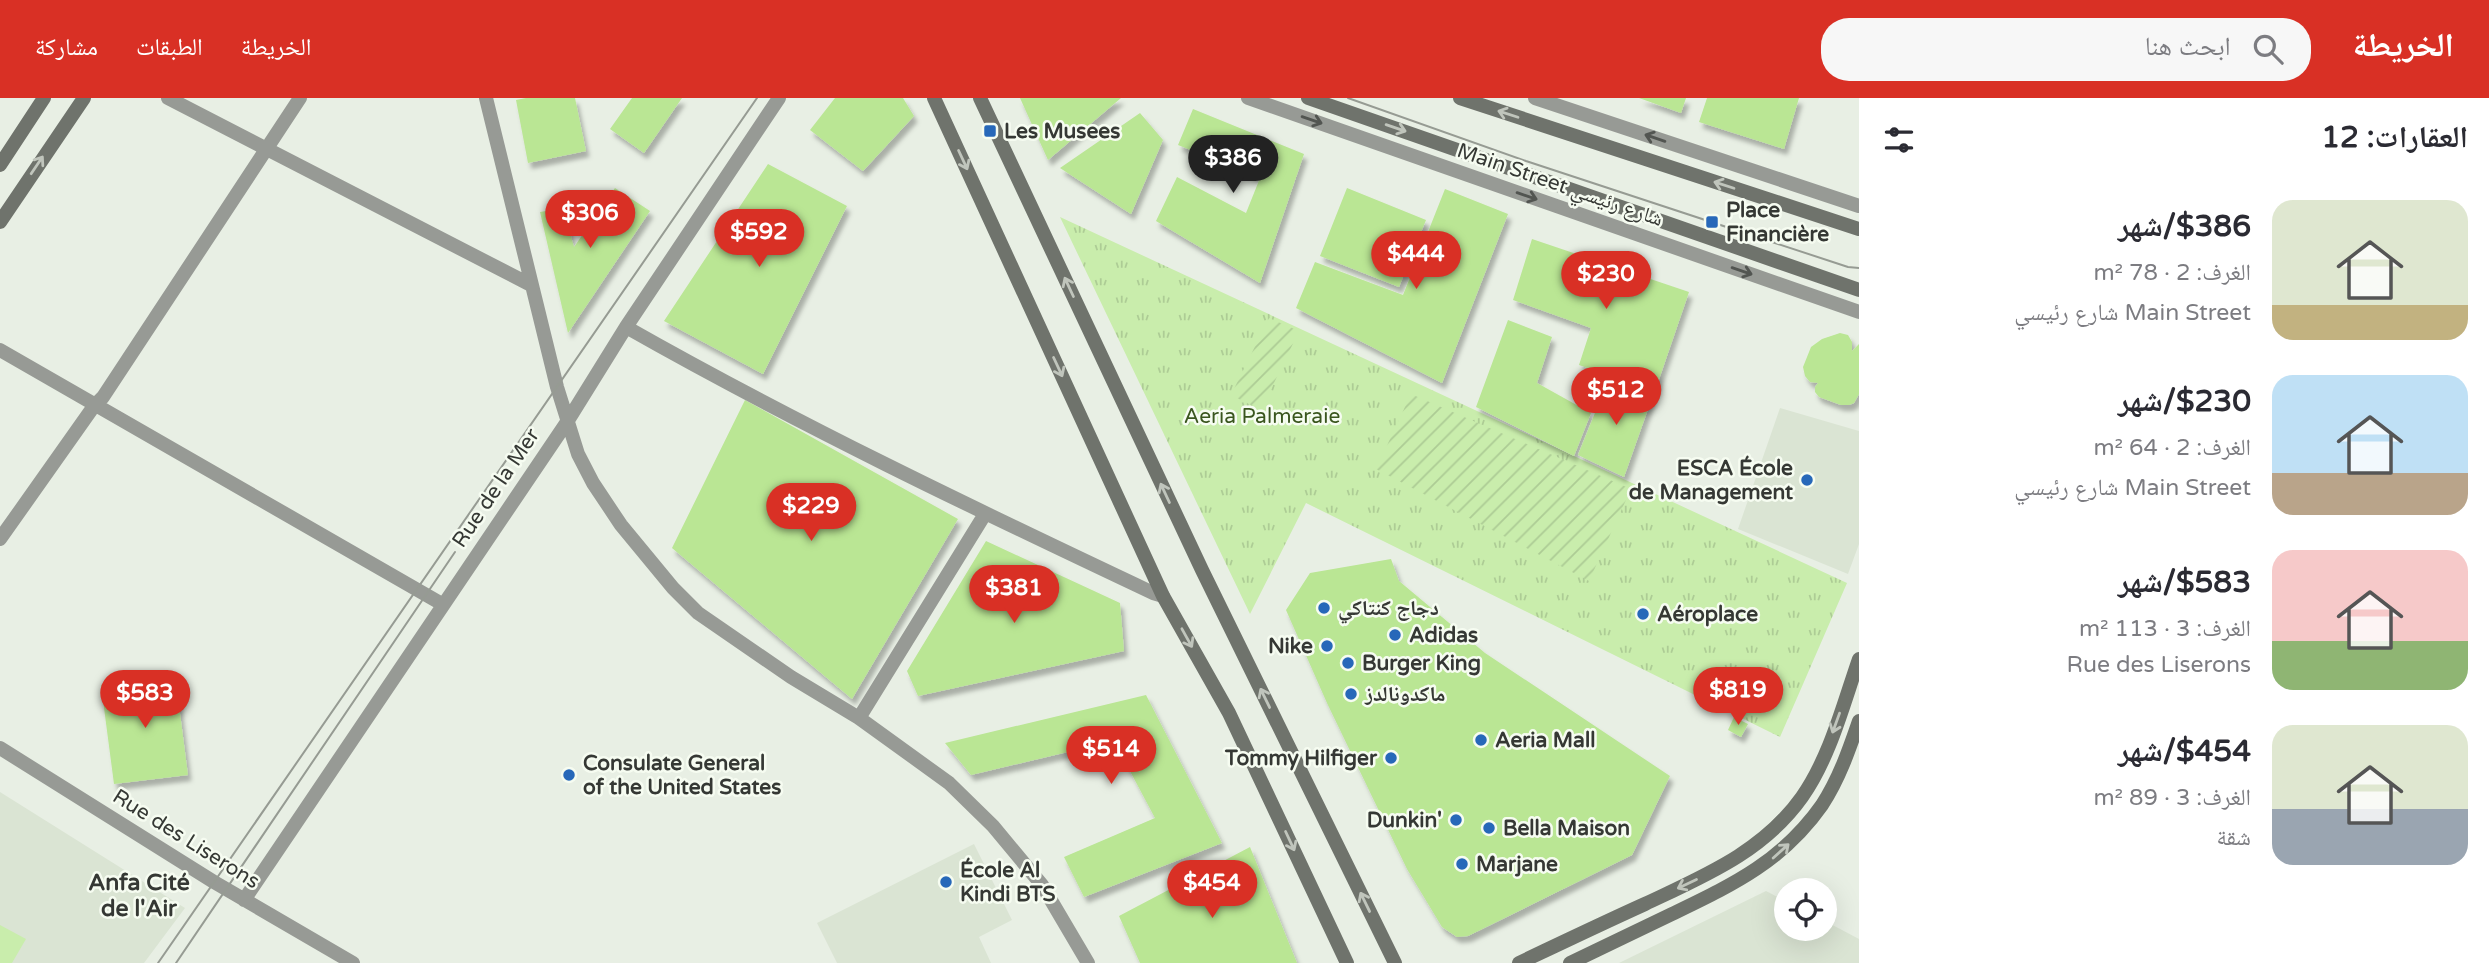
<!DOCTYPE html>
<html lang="ar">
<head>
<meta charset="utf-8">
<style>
	:root { --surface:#fff; --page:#f7f7f7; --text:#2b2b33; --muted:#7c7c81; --accent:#d93025 }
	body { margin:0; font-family:"Varela Round","Noto Naskh Arabic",sans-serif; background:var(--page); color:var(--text); direction:rtl; height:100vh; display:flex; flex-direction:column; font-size:26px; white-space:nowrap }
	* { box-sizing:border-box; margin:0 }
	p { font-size:23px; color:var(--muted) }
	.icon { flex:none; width:38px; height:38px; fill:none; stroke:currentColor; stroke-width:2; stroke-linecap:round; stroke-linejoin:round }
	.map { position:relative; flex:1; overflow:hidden; direction:ltr }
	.details { display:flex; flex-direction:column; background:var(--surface); width:630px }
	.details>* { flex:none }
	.buttons { position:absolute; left:1774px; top:780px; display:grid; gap:14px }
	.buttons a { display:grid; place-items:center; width:63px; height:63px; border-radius:50%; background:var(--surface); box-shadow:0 7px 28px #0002; font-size:35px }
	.price { position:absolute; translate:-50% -60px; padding:0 16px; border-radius:24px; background:var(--accent); color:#fff; font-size:23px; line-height:46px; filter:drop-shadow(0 2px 4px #0008) }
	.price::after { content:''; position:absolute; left:50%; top:42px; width:21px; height:16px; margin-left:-10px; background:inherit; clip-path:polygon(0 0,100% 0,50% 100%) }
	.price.selected { background:#222; color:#fff }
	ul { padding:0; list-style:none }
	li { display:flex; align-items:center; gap:21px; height:175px; padding:0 21px }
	li span { display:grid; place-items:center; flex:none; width:196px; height:140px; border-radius:21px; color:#555 }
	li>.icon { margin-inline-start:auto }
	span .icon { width:84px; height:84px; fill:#fffc; stroke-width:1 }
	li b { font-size:30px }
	h2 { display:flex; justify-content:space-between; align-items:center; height:84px; padding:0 21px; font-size:30px }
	header { display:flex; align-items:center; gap:42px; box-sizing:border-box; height:98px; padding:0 35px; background:var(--accent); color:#fff }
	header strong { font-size:33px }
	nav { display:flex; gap:38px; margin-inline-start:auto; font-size:24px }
	.search { width:490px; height:63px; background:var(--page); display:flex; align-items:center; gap:18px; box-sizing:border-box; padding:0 24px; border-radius:28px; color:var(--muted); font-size:26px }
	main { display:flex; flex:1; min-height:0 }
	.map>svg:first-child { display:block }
	.built { fill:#dae4d3 }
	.park { fill:url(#park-tufts) }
	.garden { fill:url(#garden-furrows) }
	.pitch { fill:#c9edac }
	.building { fill:#bae694; filter:url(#shadow) }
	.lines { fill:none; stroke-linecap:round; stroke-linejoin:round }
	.minor { stroke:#979a95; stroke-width:14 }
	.secondary { stroke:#6f736c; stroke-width:14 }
	.tram { stroke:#969b93; stroke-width:2 }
	.oneway { stroke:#c0c5bc }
	.oneway2 { stroke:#525551 }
	.poi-dot { fill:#2768b9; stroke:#f6fcf1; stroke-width:2.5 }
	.labels { text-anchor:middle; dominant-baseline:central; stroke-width:5; stroke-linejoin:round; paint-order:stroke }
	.poi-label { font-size:21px; font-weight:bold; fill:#353834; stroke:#f6fcf1; text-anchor:start }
	.street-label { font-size:21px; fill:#353834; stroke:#f6fcf1 }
	.park-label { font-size:21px; fill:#3a561e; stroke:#f6fcf1 }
	.neighbourhood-label { font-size:23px; font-weight:bold; fill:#353834; stroke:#f6fcf1 }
</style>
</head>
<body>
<header>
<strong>الخريطة</strong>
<div class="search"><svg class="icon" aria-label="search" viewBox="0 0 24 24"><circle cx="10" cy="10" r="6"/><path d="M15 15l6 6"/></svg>ابحث هنا</div>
<nav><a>الخريطة</a><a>الطبقات</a><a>مشاركة</a></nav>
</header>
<main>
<section class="details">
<h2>العقارات: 12<svg class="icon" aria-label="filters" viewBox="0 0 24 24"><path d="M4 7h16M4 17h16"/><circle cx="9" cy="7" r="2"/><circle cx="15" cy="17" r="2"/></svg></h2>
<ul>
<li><span style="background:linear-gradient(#dfe7d0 75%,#c2b280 0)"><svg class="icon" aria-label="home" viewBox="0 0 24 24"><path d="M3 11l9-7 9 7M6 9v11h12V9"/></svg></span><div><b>$386/شهر</b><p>الغرف: 2 · 78 m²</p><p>Main Street شارع رئيسي</p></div></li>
<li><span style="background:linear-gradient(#bfe0f5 70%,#b9a48a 0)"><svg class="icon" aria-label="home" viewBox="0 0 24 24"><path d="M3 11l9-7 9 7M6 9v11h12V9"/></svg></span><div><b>$230/شهر</b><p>الغرف: 2 · 64 m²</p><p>Main Street شارع رئيسي</p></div></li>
<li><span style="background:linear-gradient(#f6c9c9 65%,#8fb573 0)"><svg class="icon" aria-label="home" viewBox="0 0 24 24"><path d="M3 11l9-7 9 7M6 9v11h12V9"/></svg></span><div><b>$583/شهر</b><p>الغرف: 3 · 113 m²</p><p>Rue des Liserons</p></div></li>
<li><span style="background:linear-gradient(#dfe7d0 60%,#9aa5b1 0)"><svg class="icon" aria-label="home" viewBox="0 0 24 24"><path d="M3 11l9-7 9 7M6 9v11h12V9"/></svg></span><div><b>$454/شهر</b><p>الغرف: 3 · 89 m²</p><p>شقة</p></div></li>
</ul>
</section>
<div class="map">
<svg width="1859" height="865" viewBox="0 0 1859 865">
	<defs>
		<pattern id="park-tufts" width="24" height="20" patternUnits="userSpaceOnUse" patternTransform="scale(1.75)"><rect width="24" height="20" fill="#c9edac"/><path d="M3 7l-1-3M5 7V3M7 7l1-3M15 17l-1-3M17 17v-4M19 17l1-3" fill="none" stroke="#adcc95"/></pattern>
		<pattern id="garden-furrows" width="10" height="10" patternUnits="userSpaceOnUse" patternTransform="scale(1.75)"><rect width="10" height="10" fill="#c9edac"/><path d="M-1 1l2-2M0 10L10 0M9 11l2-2" fill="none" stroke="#adcc95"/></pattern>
		<filter id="shadow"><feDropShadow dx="3.5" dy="6" stdDeviation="2" flood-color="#0004"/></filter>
	</defs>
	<rect width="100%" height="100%" fill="#e8efe4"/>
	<!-- built -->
	<path class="built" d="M1780,310L1859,333V446L1848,476L1738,431Z
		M0,694L185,810L144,865H0Z
		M974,746L1012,822L979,839L991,865H837L817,825Z
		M1766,793L1787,804V831H1825V823L1859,841V865H1619Z"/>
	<!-- park -->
	<path class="park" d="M1060,119L1847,485L1780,639L1306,405L1250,516Z"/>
	<!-- garden -->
	<path class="garden" d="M1269,220L1299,233L1261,312L1231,297Z
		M1411,296L1631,391L1589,483L1376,371Z"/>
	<!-- pitch -->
	<path class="pitch" d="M0,827L26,841L12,865H0Z"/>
	<!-- building -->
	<path class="building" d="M526,0H575L586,53L528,65L516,2Z
		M632,0H682L644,55L610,31Z
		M835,0H903L914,18L863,73L810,32Z
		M1020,0H1121L1048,62Z
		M1639,0H1686L1681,15Z
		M1707,0H1799L1784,51L1699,24Z
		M1193,11L1304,56L1260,185L1156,123L1177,79L1246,115L1260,80L1178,47Z
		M1140,15L1163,42L1131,116L1060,70Z
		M768,66L847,108L763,276L664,223Z
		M615,90L650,113L568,235L540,114L563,110L574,149Z
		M1347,90L1426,122L1399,189L1320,158Z
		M1445,91L1508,116L1442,285L1296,210L1315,164L1403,197Z
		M1532,141L1689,194L1655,293L1579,267L1591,230L1513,202Z
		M1508,222L1552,239L1537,285L1591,315L1574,358L1476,309Z
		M1840,235L1848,237L1852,244V253L1859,246V296L1854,305L1849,307H1841L1819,299L1815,294V289L1818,285L1810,284L1805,278L1803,269L1811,249L1822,241Z
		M1609,280L1653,297L1624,379L1578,357Z
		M745,302L958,421L852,601L672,450Z
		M986,443L1120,505L1124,553L918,598L907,573Z
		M1391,461L1399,483L1485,555L1670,678L1632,757L1468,838L1457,839L1442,829L1407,771L1327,605L1286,512L1310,475Z
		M175,577L188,677L114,686L101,587Z
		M1146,597L1222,745L1084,799L1064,759L1155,720L1114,643L971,677L945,645Z
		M1734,619L1748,626L1741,639L1728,632Z
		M1250,749L1297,865H1140L1119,818Z"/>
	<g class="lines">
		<!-- minor -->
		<path class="minor" d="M168,0L531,187
			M486,0L557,289L578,356L593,385L621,427L673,490L698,515L791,579L859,620L949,685L993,728L1042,787L1088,865
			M1248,0L1859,214
			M1535,0L1859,108
			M626,229C797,326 975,411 1153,495L1163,498
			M0,252L442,506
			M0,441L94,308L103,299L300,0
			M859,620L985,416
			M0,650L214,784L353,865
			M244,802L567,324L626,229L779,0"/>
		<!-- secondary -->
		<path class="secondary" d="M934,0L1163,498L1229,615L1347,865
			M980,0L1202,472L1395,865
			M1308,0L1859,192
			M1460,0L1859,131
			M0,67L44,0
			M0,124L84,0
			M1519,865C1561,845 1603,825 1645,806C1704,778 1763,754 1802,699C1830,659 1843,607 1859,561
			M1570,865C1604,849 1638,832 1672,816C1732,787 1782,764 1822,707C1839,681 1849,652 1859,623"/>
		<!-- tram -->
		<path class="tram" d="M1348,0L1526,63L1848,169L1859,170
			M158,865L757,0
			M176,865L455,454"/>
	</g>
	<!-- one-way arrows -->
	<defs><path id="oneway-shaft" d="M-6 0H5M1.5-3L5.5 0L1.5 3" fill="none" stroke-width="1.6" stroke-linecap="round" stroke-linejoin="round" transform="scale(1.75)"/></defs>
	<g class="oneway">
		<use href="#oneway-shaft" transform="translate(1508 16) rotate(-162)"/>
		<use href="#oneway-shaft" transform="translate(1396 30) rotate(19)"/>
		<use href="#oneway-shaft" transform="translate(963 62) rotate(65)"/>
		<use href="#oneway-shaft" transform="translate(37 67) rotate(-56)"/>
		<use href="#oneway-shaft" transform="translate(1724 87) rotate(-162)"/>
		<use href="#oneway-shaft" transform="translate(1069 189) rotate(-115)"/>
		<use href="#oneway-shaft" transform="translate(1058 269) rotate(65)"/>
		<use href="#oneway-shaft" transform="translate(1165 395) rotate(-115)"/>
		<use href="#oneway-shaft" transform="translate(1187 540) rotate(61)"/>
		<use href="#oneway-shaft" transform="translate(1265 600) rotate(-116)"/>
		<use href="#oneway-shaft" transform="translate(1836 625) rotate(110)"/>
		<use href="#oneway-shaft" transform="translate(1290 743) rotate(65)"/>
		<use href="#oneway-shaft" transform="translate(1781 753) rotate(-42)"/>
		<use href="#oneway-shaft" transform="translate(1687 786) rotate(155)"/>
		<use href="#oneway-shaft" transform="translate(1365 804) rotate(-116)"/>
	</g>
	<g class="oneway2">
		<use href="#oneway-shaft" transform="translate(1312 22) rotate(19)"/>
		<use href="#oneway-shaft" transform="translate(1655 40) rotate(-161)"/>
		<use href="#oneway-shaft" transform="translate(1527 98) rotate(19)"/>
		<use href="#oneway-shaft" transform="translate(1742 173) rotate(19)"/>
	</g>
	<!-- markers -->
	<g class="poi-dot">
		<rect x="983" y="26" width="14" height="14" rx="3.5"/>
		<rect x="1705" y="117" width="14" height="14" rx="3.5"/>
		<circle cx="1807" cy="382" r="7"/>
		<circle cx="1324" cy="510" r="7"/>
		<circle cx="1643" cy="516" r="7"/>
		<circle cx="1395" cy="537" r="7"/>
		<circle cx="1327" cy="548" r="7"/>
		<circle cx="1348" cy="565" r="7"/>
		<circle cx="1351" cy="596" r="7"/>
		<circle cx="1481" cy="642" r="7"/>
		<circle cx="1391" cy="660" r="7"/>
		<circle cx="569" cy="677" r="7"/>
		<circle cx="1456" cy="722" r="7"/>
		<circle cx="1489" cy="730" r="7"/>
		<circle cx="1462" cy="766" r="7"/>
		<circle cx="946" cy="784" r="7"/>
	</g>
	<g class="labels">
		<!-- poi labels -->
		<g class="poi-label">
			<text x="1004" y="33">Les Musees</text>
			<text x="1726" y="112">Place<tspan x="1726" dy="24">Financière</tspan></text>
			<text x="1793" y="370" text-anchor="end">ESCA École<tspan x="1793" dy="24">de Management</tspan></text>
			<text x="1338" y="510">دجاج كنتاكي</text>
			<text x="1657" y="516">Aéroplace</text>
			<text x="1409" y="537">Adidas</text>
			<text x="1313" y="548" text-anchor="end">Nike</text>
			<text x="1362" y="565">Burger King</text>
			<text x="1365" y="596">ماكدونالدز</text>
			<text x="1495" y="642">Aeria Mall</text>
			<text x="1377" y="660" text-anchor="end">Tommy Hilfiger</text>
			<text x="583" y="665">Consulate General<tspan x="583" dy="24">of the United States</tspan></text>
			<text x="1442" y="722" text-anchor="end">Dunkin'</text>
			<text x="1503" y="730">Bella Maison</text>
			<text x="1476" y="766">Marjane</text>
			<text x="960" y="772">École Al<tspan x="960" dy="24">Kindi BTS</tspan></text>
		</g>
		<!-- street labels -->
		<g class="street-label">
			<text transform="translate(1560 87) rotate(19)">Main Street شارع رئيسي</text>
			<text transform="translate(496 390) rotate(-56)">Rue de la Mer</text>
			<text transform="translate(186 741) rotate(32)">Rue des Liserons</text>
		</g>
		<!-- park labels -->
		<g class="park-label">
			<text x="1262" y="318">Aeria Palmeraie</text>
		</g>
		<!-- neighbourhood labels -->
		<g class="neighbourhood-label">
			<text x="139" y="785">Anfa Cité<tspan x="139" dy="26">de l'Air</tspan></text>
		</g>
	</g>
</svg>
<div class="buttons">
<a><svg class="icon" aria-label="locate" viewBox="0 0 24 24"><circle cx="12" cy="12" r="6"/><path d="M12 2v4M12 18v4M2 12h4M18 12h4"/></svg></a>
</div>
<b class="price selected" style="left:1233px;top:97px">$386</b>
<b class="price" style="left:590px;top:152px">$306</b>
<b class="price" style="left:759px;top:171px">$592</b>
<b class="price" style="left:1416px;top:193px">$444</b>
<b class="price" style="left:1606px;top:213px">$230</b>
<b class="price" style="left:1616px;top:329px">$512</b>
<b class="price" style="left:811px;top:445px">$229</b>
<b class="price" style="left:1014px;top:527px">$381</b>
<b class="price" style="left:1738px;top:629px">$819</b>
<b class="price" style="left:145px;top:632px">$583</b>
<b class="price" style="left:1111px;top:688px">$514</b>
<b class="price" style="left:1212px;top:822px">$454</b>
</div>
</main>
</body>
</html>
